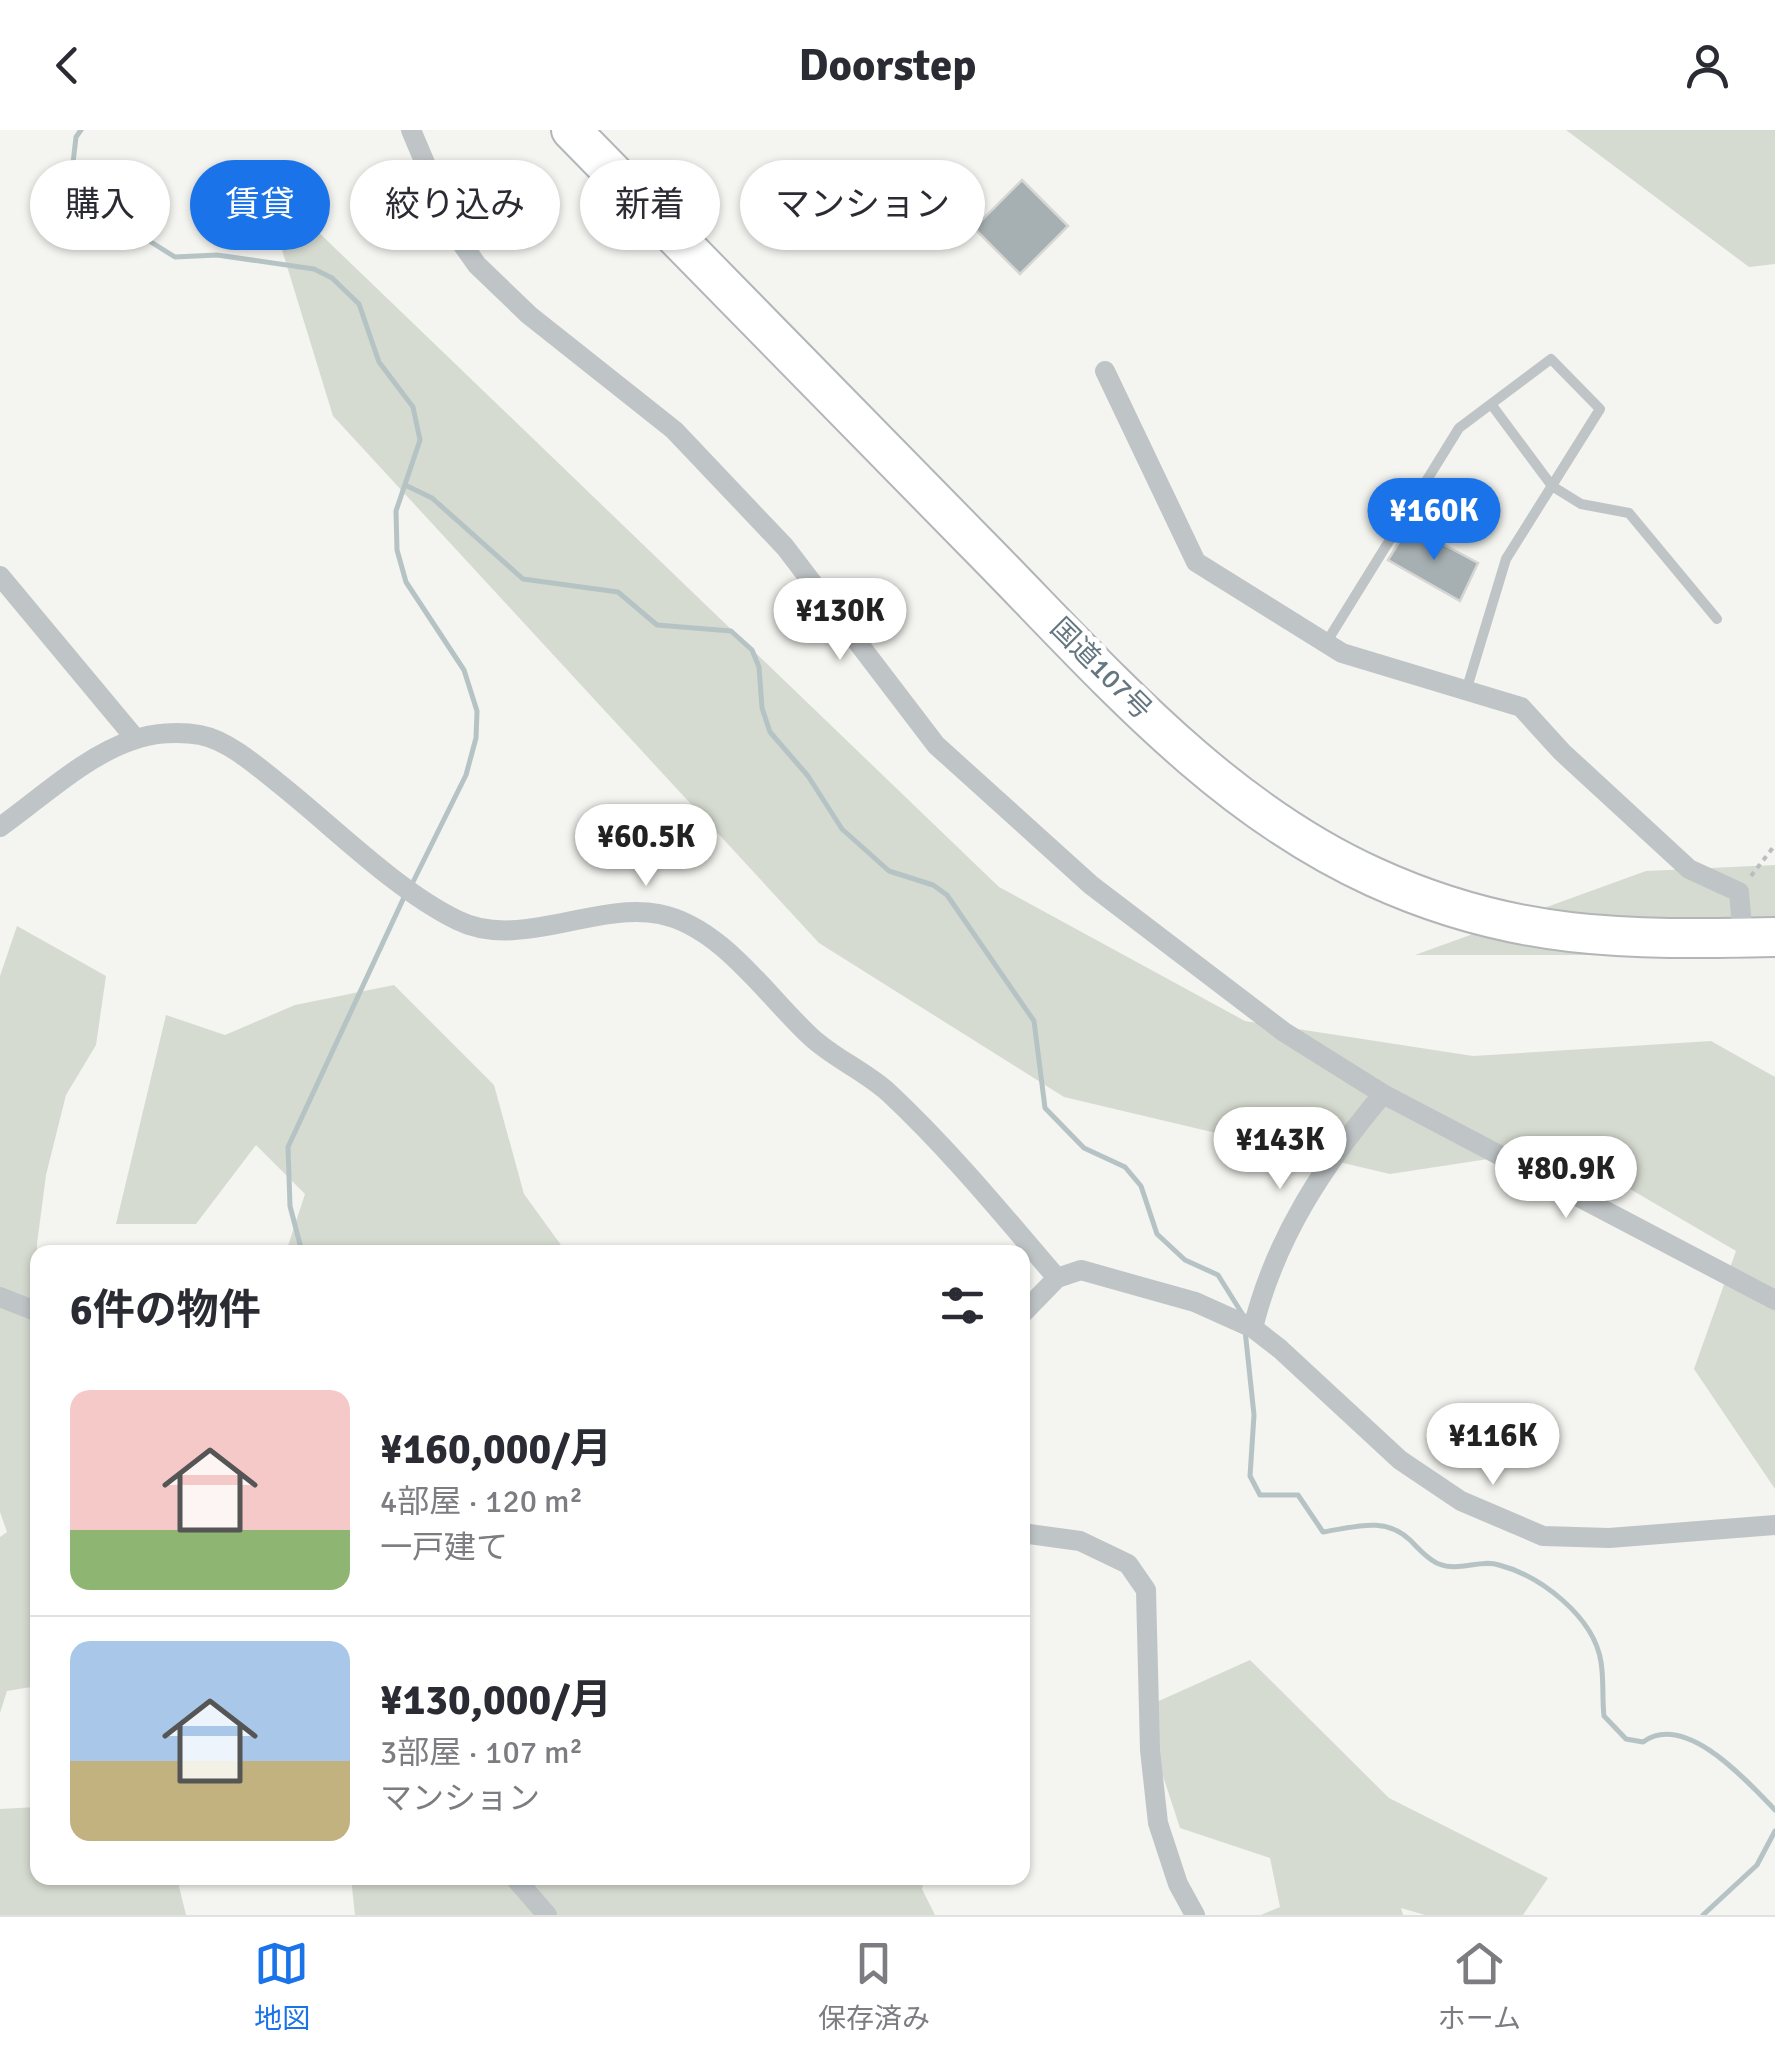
<!DOCTYPE html>
<html lang="ja">
<head>
<meta charset="utf-8">
<style>
	:root { --surface:#fff; --page:#f2f2f3; --text:#2b2b33; --muted:#7c7c81; --line:#e1e1e2; --accent:#1a73e8 }
	body { margin:0; font-family:Signika,"Noto Sans JP",sans-serif; background:var(--page); color:var(--text); height:100vh; display:flex; flex-direction:column; font-size:38px; white-space:nowrap }
	* { box-sizing:border-box; margin:0 }
	p { font-size:32px; color:var(--muted) }
	.icon { flex:none; width:55px; height:55px; fill:none; stroke:currentColor; stroke-width:2; stroke-linecap:round; stroke-linejoin:round }
	.map { position:relative; flex:1; overflow:hidden }
	.side { position:absolute; left:30px; top:1115px; width:1000px; height:640px; display:flex; flex-direction:column; background:var(--surface); border-radius:20px; box-shadow:0 2px 8px #0004 }
	.side>* { flex:none }
	.hud { position:absolute; left:30px; top:30px; width:1000px; height:90px; display:flex; gap:20px }
	.price { position:absolute; translate:-50% -85px; padding:0 22px; border-radius:35px; background:#fff; color:#222; font-size:32px; line-height:65px; filter:drop-shadow(0 2px 5px #0008) }
	.price::after { content:''; position:absolute; left:50%; top:60px; width:30px; height:22px; margin-left:-15px; background:inherit; clip-path:polygon(0 0,100% 0,50% 100%) }
	.price.current { background:var(--accent); color:#fff }
	ul { padding:0; list-style:none }
	li { display:flex; align-items:center; gap:30px; height:250px; padding:0 40px }
	li+li { border-top:2px solid var(--line) }
	li span { display:grid; place-items:center; flex:none; width:280px; height:200px; border-radius:20px; color:#555 }
	li>.icon { margin-inline-start:auto }
	span .icon { width:120px; height:120px; fill:#fffc; stroke-width:1 }
	li b { font-size:42px }
	h2 { display:flex; justify-content:space-between; align-items:center; height:120px; padding:0 40px; font-size:42px }
	.tag { padding:0 35px; border-radius:45px; background:var(--surface); box-shadow:0 2px 8px #0004; font-size:35px; line-height:90px }
	.tag.current { background:var(--accent); color:#fff }
	header { display:flex; justify-content:space-between; align-items:center; height:130px; padding:0 40px; background:var(--surface); font-size:45px; font-weight:800 }
	.dock { display:flex; justify-content:space-around; align-items:center; height:140px; border-top:2px solid var(--line); background:var(--surface); font-size:28px; color:var(--muted) }
	.dock a { display:grid; justify-items:center; gap:5px }
	.dock .current { color:var(--accent) }
	.map>svg:first-child { display:block }
	.green { fill:#d6dbd1 }
	.lines { fill:none; stroke-linecap:round; stroke-linejoin:round }
	.stream { stroke:#b6c3c5; stroke-width:5 }
	.building { fill:#a6afb2; stroke:#d5d5d3; stroke-width:2.5 }
	.highway-casing { stroke:#b2b6b8; stroke-width:42 }
	.path { stroke:#bbbdbf; stroke-width:4; stroke-dasharray:5 5; stroke-linecap:butt }
	.lane { stroke:#bfc4c6; stroke-width:10 }
	.street { stroke:#bfc4c6; stroke-width:20 }
	.highway { stroke:#fff; stroke-width:38 }
	.labels { text-anchor:middle; dominant-baseline:central; stroke-width:10; stroke-linejoin:round; paint-order:stroke }
	.street-label { font-size:28px; fill:#647680; stroke:#fff }
</style>
</head>
<body>
<header><svg class="icon" aria-label="back" viewBox="0 0 24 24"><path d="M15 5l-7 7 7 7"/></svg>Doorstep<svg class="icon" aria-label="person" viewBox="0 0 24 24"><circle cx="12" cy="8" r="4"/><path d="M4 21q1-7 8-7t8 7"/></svg></header>
<div class="map">
<svg width="1775" height="1785" viewBox="0 0 1775 1785">
	<rect width="100%" height="100%" fill="#f4f4f0"/>
	<!-- green -->
	<path class="green" d="M1566,0H1775V134L1749,137Z
		M259,45L999,757L1245,891L1473,926L1711,911L1775,947V1359L1694,1239L1736,1121L1560,1018L1390,1044L1064,967L819,813L333,286Z
		M1775,735V825H1415L1646,741Z
		M17,796L106,846L96,915L66,965L46,1045L37,1114V1556L7,1561L0,1583V1407L7,1402L0,1382V846Z
		M394,855L494,955L524,1064L566,1122H286L305,1064L256,1015L196,1094H116L166,885L225,905L295,875Z
		M1250,1530L1389,1668L1548,1748L1523,1785H1425L1401,1778L1403,1785H1261L1280,1777L1270,1728L1180,1698L1141,1579Z
		M37,1677L38,1748H177L186,1785H0V1679Z
		M351,1748H924L922,1759L935,1785H355Z"/>
	<g class="lines">
		<!-- stream -->
		<path class="stream" d="M81,0L76,7L73,33L134,89L151,112L175,127L217,125L314,139L332,148L359,174L379,232L413,277L420,310L396,381L397,420L406,452L464,540L477,581L476,608L466,645L412,754
			M405,355L432,368L523,449L618,462L657,495L731,501L752,520L759,537L762,578L770,602L808,646L842,699L889,741L933,755L947,765L1034,891L1045,978L1084,1018L1125,1037L1141,1056L1157,1104L1185,1130L1218,1145L1243,1185
			M302,1122L290,1076L288,1017L406,763
			M1245,1200L1254,1285L1250,1346L1260,1365H1298L1323,1402C1355,1397 1385,1386 1410,1410C1418,1418 1428,1430 1439,1434C1459,1442 1480,1429 1499,1435C1541,1446 1594,1487 1601,1532C1604,1550 1602,1569 1604,1586L1626,1609L1643,1612C1685,1581 1747,1651 1775,1680
			M1703,1785L1757,1735L1775,1701"/>
	</g>
	<!-- building -->
	<path class="building" d="M1022,50L1068,96L1020,144L974,98Z
		M1409,396L1478,433L1460,471L1388,430Z"/>
	<g class="lines">
		<defs>
			<path id="highway" d="M571,0C705,138 840,275 975,412C1097,535 1213,674 1374,747C1514,811 1626,810 1775,807"/>
		</defs>
		<!-- highway casing -->
		<use href="#highway" class="highway-casing"/>
		<!-- path -->
		<path class="path" d="M1751,746L1775,715"/>
		<!-- lane -->
		<path class="lane" d="M1491,274L1552,356L1581,374L1629,383L1717,489
			M1326,513L1459,298L1551,229L1600,279L1506,429L1466,561"/>
		<!-- street -->
		<path class="street" d="M411,0L455,104L477,135L529,185L674,300L785,417L936,615L1091,755L1284,902L1383,964L1775,1170
			M1105,241L1196,432L1342,523L1521,577L1562,622L1689,739L1739,762L1743,808
			M0,446L135,608
			M0,697C41,668 85,626 133,610C152,603 179,601 200,605C227,610 256,635 277,652C333,696 394,759 457,790C518,821 594,772 659,784C721,796 766,865 810,906C833,928 865,941 889,963C950,1020 1003,1085 1057,1148
			M0,1167L38,1182
			M1022,1184L1057,1148L1081,1140L1195,1172L1253,1198L1280,1219L1400,1330L1461,1371L1543,1406L1609,1408L1775,1395
			M1253,1198C1275,1108 1324,1034 1383,964
			M1022,1403L1080,1411L1128,1434L1146,1460L1150,1620L1158,1693L1178,1754L1195,1785
			M515,1748L547,1785"/>
		<!-- highway -->
		<use href="#highway" class="highway"/>
	</g>
	<g class="labels">
		<!-- street labels -->
		<g class="street-label">
			<text transform="translate(1101 539) rotate(45)">国道107号</text>
		</g>
	</g>
</svg>
<b class="price current" style="left:1434px;top:433px">¥160K</b>
<b class="price" style="left:840px;top:533px">¥130K</b>
<b class="price" style="left:646px;top:759px">¥60.5K</b>
<b class="price" style="left:1280px;top:1062px">¥143K</b>
<b class="price" style="left:1566px;top:1091px">¥80.9K</b>
<b class="price" style="left:1493px;top:1358px">¥116K</b>
<div class="hud">
<a class="tag">購入</a>
<a class="tag current">賃貸</a>
<a class="tag">絞り込み</a>
<a class="tag">新着</a>
<a class="tag">マンション</a>
</div>
<section class="side">
<h2>6件の物件<svg class="icon" aria-label="filters" viewBox="0 0 24 24"><path d="M4 7h16M4 17h16"/><circle cx="9" cy="7" r="2"/><circle cx="15" cy="17" r="2"/></svg></h2>
<ul>
<li><span style="background:linear-gradient(#f6c9c9 70%,#8fb573 0)"><svg class="icon" aria-label="home" viewBox="0 0 24 24"><path d="M3 11l9-7 9 7M6 9v11h12V9"/></svg></span><div><b>¥160,000/月</b><p>4部屋 · 120 m²</p><p>一戸建て</p></div></li>
<li><span style="background:linear-gradient(#a9c7e8 60%,#c2b280 0)"><svg class="icon" aria-label="home" viewBox="0 0 24 24"><path d="M3 11l9-7 9 7M6 9v11h12V9"/></svg></span><div><b>¥130,000/月</b><p>3部屋 · 107 m²</p><p>マンション</p></div></li>
</ul>
</section>
</div>
<nav class="dock">
<a class="current"><svg class="icon" aria-label="map" viewBox="0 0 24 24"><path d="M3 6l6-2 6 2 6-2v14l-6 2-6-2-6 2zM9 4v14M15 6v14"/></svg>地図</a>
<a><svg class="icon" aria-label="saved" viewBox="0 0 24 24"><path d="M7 4h10v16l-5-4-5 4z"/></svg>保存済み</a>
<a><svg class="icon" aria-label="home" viewBox="0 0 24 24"><path d="M3 11l9-7 9 7M6 9v11h12V9"/></svg>ホーム</a>
</nav>
</body>
</html>
